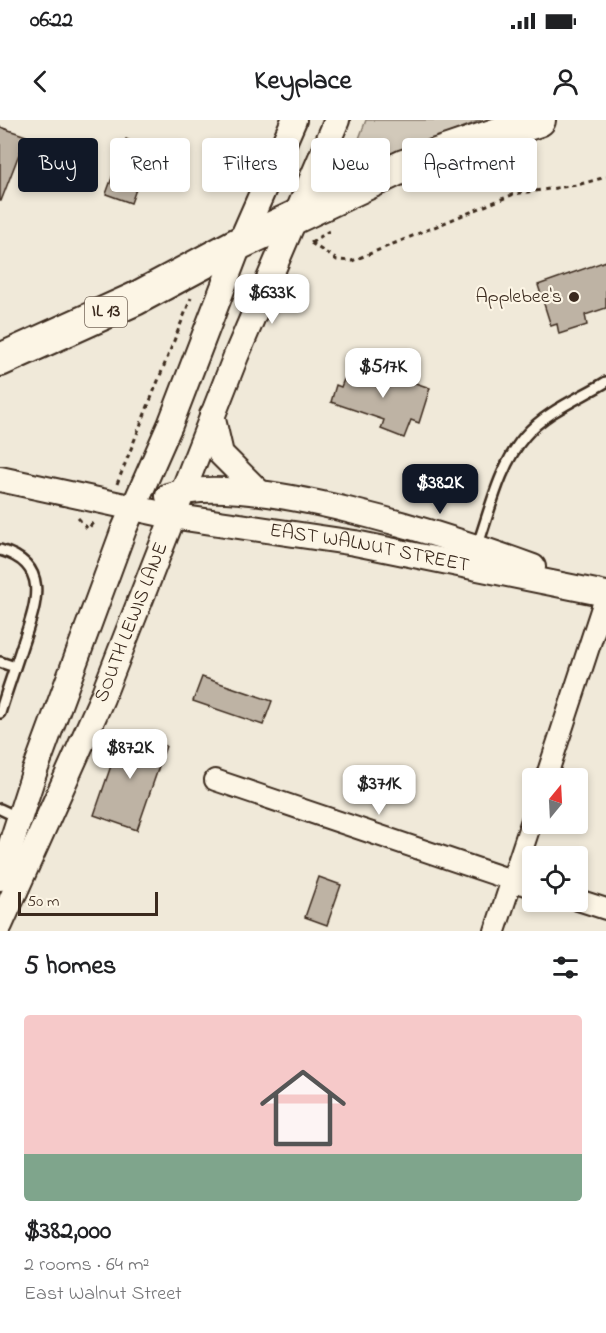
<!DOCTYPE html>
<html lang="en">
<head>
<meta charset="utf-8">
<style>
	:root { --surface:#fff; --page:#f6f6f6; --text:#202124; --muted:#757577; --line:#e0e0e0; --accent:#111827 }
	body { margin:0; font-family:"Indie Flower",sans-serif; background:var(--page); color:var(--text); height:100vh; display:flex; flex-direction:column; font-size:22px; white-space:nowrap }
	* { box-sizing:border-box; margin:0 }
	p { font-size:20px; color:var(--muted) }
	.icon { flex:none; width:33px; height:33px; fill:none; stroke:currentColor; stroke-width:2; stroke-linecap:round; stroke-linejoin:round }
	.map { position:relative; height:811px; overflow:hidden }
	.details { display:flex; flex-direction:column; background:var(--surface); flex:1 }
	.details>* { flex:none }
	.guide { position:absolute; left:18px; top:18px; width:570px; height:54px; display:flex; gap:12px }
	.needle { width:39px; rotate:18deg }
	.tools { position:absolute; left:522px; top:648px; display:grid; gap:12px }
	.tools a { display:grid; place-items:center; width:66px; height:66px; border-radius:6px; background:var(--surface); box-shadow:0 3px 9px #0003; font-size:30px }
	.scale { position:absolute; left:18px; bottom:15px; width:140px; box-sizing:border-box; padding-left:6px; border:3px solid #3b2a1e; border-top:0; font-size:16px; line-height:21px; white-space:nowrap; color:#3b2a1e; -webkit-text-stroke:4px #fcf5e5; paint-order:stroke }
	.price { position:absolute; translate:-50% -51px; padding:0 14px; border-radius:12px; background:#fff; color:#222; font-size:20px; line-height:39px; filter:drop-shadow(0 2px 3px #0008) }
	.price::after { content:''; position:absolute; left:50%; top:36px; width:18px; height:14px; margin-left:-9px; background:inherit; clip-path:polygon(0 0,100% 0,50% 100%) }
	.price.selected { background:var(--accent); color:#fff }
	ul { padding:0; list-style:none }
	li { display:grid; align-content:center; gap:12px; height:318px; padding:0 24px }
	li+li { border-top:2px solid var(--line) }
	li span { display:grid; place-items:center; height:186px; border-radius:6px; color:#555 }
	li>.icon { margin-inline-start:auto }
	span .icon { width:108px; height:108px; fill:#fffc; stroke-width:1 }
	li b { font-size:26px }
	h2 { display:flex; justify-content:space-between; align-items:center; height:72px; padding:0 24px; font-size:26px }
	.chip { padding:0 21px; border-radius:6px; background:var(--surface); box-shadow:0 3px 9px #0003; font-size:21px; line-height:54px }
	.chip.selected { background:var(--accent); color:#fff }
	.status { display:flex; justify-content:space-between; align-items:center; height:42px; padding:0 30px; background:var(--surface); direction:ltr }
	.status svg { height:16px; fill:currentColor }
	header { display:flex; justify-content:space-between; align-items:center; height:78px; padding:0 24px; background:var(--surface); font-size:27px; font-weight:700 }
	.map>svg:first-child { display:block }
	.green { fill:#d2c9ba; stroke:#867a6c; stroke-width:1.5 }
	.building { fill:#beb3a4; stroke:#3b2a1e; stroke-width:1.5 }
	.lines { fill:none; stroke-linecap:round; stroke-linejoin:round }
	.service-casing { stroke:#3b2a1e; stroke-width:14 }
	.minor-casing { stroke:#3b2a1e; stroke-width:24 }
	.tertiary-casing { stroke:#3b2a1e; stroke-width:28 }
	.trunk-casing { stroke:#3b2a1e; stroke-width:36 }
	.path { stroke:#3b2a1e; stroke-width:3; stroke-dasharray:4.5 4.5; stroke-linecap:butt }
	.service { stroke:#fcf5e5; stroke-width:9 }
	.minor { stroke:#fcf5e5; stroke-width:20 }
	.tertiary { stroke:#fcf5e5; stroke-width:24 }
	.trunk { stroke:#fcf5e5; stroke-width:32 }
	.poi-dot { fill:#3b2a1e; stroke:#fcf5e5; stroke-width:2 }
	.labels { text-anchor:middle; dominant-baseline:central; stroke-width:4.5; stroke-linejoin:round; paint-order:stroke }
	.shield { fill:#fcf5e5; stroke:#75675a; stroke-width:1.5 }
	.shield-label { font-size:18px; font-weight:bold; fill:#3b2a1e }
	.poi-label { font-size:20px; fill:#3b2a1e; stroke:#fcf5e5; text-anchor:end }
	.street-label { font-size:20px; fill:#3b2a1e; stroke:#fcf5e5 }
</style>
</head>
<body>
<div class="status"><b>06:22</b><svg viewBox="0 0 49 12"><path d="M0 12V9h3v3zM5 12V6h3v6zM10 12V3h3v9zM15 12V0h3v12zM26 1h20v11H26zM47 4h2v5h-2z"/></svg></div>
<header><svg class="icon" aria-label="back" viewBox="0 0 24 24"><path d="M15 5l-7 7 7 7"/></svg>Keyplace<svg class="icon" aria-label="person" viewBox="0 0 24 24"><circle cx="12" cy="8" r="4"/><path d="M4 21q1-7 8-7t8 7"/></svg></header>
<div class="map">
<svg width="606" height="811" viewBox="0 0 606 811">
	<rect width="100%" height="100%" fill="#f0e9d9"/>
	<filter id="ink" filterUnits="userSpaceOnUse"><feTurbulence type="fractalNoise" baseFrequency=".0167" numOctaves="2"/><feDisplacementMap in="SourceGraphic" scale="12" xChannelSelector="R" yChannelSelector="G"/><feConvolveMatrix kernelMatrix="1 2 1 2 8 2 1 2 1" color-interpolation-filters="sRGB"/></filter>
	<g filter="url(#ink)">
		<!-- green -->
		<path class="green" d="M366,0H481L352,54L354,32Z"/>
		<!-- building -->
		<path class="building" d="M0,7L26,16L1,81H0Z
			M126,19L150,31L131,83L106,74Z
			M606,141V188L585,195L587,205L559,214L557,204L551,206L538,165Z
			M348,249L371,257L374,249L430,268L419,303L411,300L404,318L381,309L384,300L331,282L336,265L341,267Z
			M202,557L272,581L263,605L193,581Z
			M123,611L166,626L137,710L94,695Z
			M319,757L341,765L327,805L305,797Z"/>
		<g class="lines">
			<defs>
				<path id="service" d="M477,427C490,391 499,346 525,316C545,292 580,278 606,262
					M0,430C53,445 35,487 22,526C15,548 7,570 0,593
					M0,542L15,547
					M0,689L17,697"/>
				<path id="minor" d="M546,658L606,475
					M215,660L532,767
					M578,780L606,789
					M495,811L532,700"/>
				<g id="tertiary">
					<path d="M212,295L221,334L258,371"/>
					<path id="s1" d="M0,359L171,396L355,423L606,474"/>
					<path d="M168,376C245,349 454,418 533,447"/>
					<path d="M0,758L33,656L124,409L170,305L240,123L294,0"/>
					<path id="s2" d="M0,805L102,578L236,236L337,0"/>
				</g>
				<path id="trunk" d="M0,240L135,179L240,123L404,46L539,0"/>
			</defs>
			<!-- service casing -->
			<use href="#service" class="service-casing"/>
			<!-- minor casing -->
			<use href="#minor" class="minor-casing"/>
			<!-- tertiary casing -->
			<use href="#tertiary" class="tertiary-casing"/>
			<!-- trunk casing -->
			<use href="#trunk" class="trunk-casing"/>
			<!-- path -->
			<path class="path" d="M311,123L337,140L352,141L514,74L577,65L606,57
				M311,123L329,111
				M117,364L191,178
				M78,398L88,409L95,400"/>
			<!-- service -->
			<use href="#service" class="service"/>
			<!-- minor -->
			<use href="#minor" class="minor"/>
			<!-- tertiary -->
			<use href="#tertiary" class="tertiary"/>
			<!-- trunk -->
			<use href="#trunk" class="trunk"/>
		</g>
	</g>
	<!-- markers -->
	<circle class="poi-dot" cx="574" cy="177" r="6"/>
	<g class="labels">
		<!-- shield labels -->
		<rect class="shield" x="85" y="177" width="42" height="30" rx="4.5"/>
		<g class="shield-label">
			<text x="106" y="192">IL 13</text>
		</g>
		<!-- poi labels -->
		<g class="poi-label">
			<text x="562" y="177">Applebee's</text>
		</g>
		<!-- street labels -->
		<g class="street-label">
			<text stroke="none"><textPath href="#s1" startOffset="376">EAST WALNUT STREET</textPath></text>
			<text stroke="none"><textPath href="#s2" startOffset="330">SOUTH LEWIS LANE</textPath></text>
		</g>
	</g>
</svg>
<div class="tools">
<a><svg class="needle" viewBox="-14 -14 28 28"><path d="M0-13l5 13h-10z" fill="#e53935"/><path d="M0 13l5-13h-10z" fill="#757577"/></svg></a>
<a><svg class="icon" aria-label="locate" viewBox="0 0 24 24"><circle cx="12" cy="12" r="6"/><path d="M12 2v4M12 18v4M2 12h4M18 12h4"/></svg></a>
</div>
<div class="scale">50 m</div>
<b class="price" style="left:272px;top:205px">$633K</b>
<b class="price" style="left:383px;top:279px">$517K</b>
<b class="price selected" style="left:440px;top:395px">$382K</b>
<b class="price" style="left:130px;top:660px">$872K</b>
<b class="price" style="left:379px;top:696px">$371K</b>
<div class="guide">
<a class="chip selected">Buy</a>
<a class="chip">Rent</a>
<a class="chip">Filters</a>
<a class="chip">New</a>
<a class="chip">Apartment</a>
</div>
</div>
<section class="details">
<h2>5 homes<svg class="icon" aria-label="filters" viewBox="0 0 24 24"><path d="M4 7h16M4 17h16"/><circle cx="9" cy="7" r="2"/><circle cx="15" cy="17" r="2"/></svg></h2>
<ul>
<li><span style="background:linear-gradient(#f6c9c9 75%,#7fa58c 0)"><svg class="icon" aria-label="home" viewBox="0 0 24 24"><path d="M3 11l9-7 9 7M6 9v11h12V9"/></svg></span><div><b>$382,000</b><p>2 rooms · 64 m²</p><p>East Walnut Street</p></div></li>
</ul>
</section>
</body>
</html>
